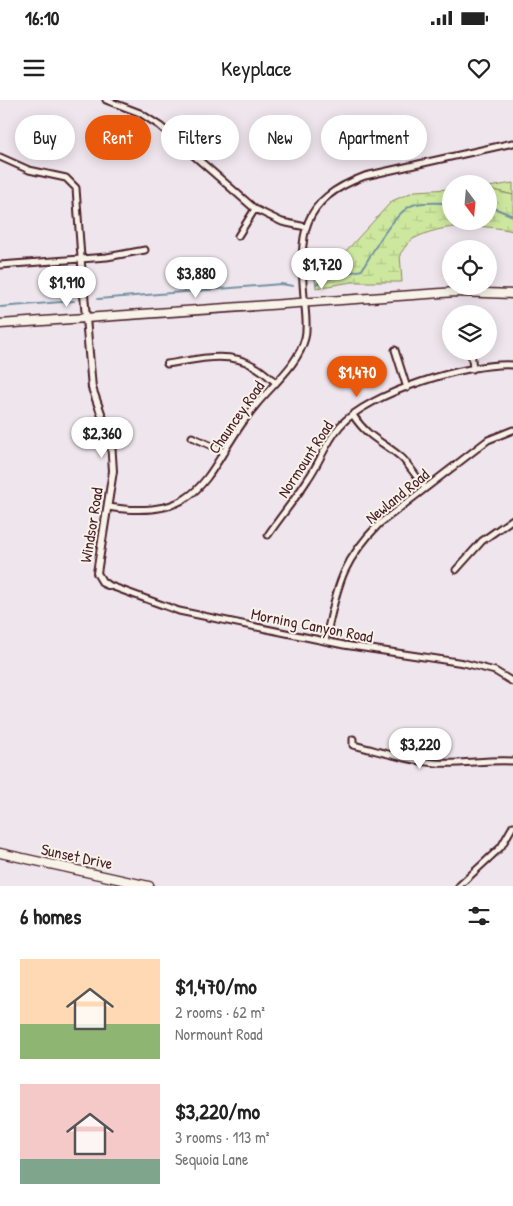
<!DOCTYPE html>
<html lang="en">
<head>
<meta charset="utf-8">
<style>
	:root { --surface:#fff; --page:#f2f2f2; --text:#222; --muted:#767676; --accent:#ea580c }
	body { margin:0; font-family:"Patrick Hand",sans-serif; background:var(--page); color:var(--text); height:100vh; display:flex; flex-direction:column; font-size:19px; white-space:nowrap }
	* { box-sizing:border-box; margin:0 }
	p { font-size:16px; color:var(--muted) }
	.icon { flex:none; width:28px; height:28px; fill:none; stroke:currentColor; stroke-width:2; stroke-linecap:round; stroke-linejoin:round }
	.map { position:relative; height:786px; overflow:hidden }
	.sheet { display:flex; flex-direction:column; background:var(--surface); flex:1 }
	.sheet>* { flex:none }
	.banner { position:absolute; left:15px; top:15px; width:484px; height:45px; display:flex; gap:10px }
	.needle { width:32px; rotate:164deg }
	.controls { position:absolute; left:442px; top:75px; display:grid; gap:10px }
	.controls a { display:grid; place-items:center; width:55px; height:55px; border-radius:50%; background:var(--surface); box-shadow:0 2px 12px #0003; font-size:25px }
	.price { position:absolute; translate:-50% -42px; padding:0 11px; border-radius:18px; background:#fff; color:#222; font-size:16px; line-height:32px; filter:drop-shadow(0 1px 2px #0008) }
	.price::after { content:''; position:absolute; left:50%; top:30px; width:15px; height:11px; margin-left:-8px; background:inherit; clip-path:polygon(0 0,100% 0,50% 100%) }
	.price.selected { background:var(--accent); color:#fff }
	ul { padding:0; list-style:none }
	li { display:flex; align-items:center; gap:15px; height:125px; padding:0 20px }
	li span { display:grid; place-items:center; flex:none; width:140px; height:100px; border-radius:0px; color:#555 }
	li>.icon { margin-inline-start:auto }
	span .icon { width:60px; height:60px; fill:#fffc; stroke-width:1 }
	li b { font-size:21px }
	h2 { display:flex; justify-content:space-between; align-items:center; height:60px; padding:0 20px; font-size:21px }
	.chip { padding:0 18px; border-radius:22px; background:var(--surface); box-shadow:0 2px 12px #0003; font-size:18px; line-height:45px }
	.chip.selected { background:var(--accent); color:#fff }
	.status { display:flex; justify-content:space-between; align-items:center; height:35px; padding:0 25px; background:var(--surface); direction:ltr }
	.status svg { height:14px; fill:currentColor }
	header { display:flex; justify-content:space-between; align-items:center; height:65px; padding:0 20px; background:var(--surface); font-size:22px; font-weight:600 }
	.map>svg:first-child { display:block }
	.grass { fill:url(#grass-tufts); stroke:#8c8464 }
	.wetland { fill:url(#wetland-marsh); stroke:#8c8464 }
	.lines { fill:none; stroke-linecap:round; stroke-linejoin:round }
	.stream { stroke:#7692a3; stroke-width:2 }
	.minor-casing { stroke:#4a1f2b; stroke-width:9 }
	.tertiary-casing { stroke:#4a1f2b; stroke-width:10 }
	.secondary-casing { stroke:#4a1f2b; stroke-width:11 }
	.minor { stroke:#f7f3e8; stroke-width:5 }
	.tertiary { stroke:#f7f3e8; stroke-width:6 }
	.secondary { stroke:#f7f3e8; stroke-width:8 }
	.labels { text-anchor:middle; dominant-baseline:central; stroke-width:4; stroke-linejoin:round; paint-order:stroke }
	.street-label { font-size:16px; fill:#4a1f2b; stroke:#f7f3e8 }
</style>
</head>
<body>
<div class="status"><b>16:10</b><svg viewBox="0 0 49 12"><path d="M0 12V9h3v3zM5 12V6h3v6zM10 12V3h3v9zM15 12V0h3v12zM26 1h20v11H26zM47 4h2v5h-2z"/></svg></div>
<header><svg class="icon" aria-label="menu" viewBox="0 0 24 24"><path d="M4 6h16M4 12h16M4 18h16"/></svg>Keyplace<svg class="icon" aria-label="heart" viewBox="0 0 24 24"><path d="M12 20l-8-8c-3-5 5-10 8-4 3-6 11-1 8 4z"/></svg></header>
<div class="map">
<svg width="513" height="786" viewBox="0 0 513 786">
	<defs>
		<pattern id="grass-tufts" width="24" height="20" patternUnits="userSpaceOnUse" patternTransform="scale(1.25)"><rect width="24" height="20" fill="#cde89e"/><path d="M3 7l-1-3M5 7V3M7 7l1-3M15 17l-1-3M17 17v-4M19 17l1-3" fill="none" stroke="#b2c788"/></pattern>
		<pattern id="wetland-marsh" width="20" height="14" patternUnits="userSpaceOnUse" patternTransform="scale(1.25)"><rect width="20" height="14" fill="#cde89e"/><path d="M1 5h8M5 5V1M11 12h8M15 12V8" fill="none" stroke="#b2c788"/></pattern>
	</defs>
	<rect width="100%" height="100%" fill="#efe6ed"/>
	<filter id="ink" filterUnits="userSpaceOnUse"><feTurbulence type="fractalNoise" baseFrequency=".02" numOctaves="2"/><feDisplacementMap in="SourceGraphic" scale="10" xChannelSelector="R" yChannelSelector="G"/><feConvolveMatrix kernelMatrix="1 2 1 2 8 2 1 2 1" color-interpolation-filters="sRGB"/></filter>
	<g filter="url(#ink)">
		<!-- grass -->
		<path class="grass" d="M513,83V95L489,89V87Z"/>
		<!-- wetland -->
		<path class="wetland" d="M451,89V121H489V89L513,95V131C481,124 443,123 413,139C408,142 404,149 400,154L402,182H352L316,188L314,171L346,151L392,101L415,91Z"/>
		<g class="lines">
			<!-- stream -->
			<path class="stream" d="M489,106L513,116
				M316,184L332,176L362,170C371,154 396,108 416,104C427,102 440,103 451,103
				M98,199L281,184L293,186
				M0,207L74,201"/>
			<defs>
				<path id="minor" d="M106,0L140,13L160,26L255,109L282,122L306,127
					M0,57L29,70L66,78L76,88L82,171
					M238,136L255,109
					M0,165L107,157L145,150
					M395,250L407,288
					M471,251L473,269
					M167,264C195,260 228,250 254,266C262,270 269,277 276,283
					M353,315C369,340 385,342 403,359C411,368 418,379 425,388
					M192,337L225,352
					M108,407C210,423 205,366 256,305C273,284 298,265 305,238C308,226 305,209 304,197C299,134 300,100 365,76L513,43
					M268,435C281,416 296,398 308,379C320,362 326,342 340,326C368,293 469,262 513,265
					M456,470L482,441L513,419
					M108,485L179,511L344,545L464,563L495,571L513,582
					M325,541C338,487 339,465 379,424L488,340L513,330
					M353,639V645C379,651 408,661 436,663C462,665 487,659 513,661
					M459,786L501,747L513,726"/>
				<path id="tertiary" d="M82,171L92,288L111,341L113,371L97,473L103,483L108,485"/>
				<path id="secondary" d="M0,224L456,192L513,194
					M0,753L149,786"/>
			</defs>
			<!-- minor casing -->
			<use href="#minor" class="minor-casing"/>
			<!-- tertiary casing -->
			<use href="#tertiary" class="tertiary-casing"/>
			<!-- secondary casing -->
			<use href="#secondary" class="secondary-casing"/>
			<!-- minor -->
			<use href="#minor" class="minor"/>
			<!-- tertiary -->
			<use href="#tertiary" class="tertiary"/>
			<!-- secondary -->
			<use href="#secondary" class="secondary"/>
		</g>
	</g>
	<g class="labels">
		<!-- street labels -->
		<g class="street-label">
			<text transform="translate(236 317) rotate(-55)">Chauncey Road</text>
			<text transform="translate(305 359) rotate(-57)">Normount Road</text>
			<text transform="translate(397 396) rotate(-39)">Newland Road</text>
			<text transform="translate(91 425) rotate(-81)">Windsor Road</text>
			<text transform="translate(312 525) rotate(11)">Morning Canyon Road</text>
			<text transform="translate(77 756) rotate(12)">Sunset Drive</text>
		</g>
	</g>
</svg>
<div class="controls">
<a><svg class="needle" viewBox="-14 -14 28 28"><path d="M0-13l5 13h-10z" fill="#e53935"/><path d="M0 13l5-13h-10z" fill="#767676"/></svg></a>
<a><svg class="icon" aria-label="locate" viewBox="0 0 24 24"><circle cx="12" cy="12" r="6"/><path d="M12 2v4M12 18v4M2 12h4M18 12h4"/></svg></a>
<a><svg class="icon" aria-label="layers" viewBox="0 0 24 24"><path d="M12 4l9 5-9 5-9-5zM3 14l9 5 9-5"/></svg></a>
</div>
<b class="price" style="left:322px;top:190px">$1,720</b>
<b class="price" style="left:196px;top:199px">$3,880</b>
<b class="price" style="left:67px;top:208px">$1,910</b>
<b class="price selected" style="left:357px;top:298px">$1,470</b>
<b class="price" style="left:102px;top:359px">$2,360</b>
<b class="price" style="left:420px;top:670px">$3,220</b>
<div class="banner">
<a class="chip">Buy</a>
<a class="chip selected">Rent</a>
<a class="chip">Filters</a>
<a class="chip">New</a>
<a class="chip">Apartment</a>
</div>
</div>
<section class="sheet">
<h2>6 homes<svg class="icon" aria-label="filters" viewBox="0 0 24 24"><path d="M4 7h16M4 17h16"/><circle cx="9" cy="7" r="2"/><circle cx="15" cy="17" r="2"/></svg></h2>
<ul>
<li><span style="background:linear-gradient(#ffd9b3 65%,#8fb573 0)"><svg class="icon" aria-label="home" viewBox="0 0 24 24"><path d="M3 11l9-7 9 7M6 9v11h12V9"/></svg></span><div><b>$1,470/mo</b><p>2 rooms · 62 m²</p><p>Normount Road</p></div></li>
<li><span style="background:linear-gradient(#f6c9c9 75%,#7fa58c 0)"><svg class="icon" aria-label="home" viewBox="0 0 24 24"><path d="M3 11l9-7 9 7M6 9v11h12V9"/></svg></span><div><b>$3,220/mo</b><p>3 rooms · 113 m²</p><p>Sequoia Lane</p></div></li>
</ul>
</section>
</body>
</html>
